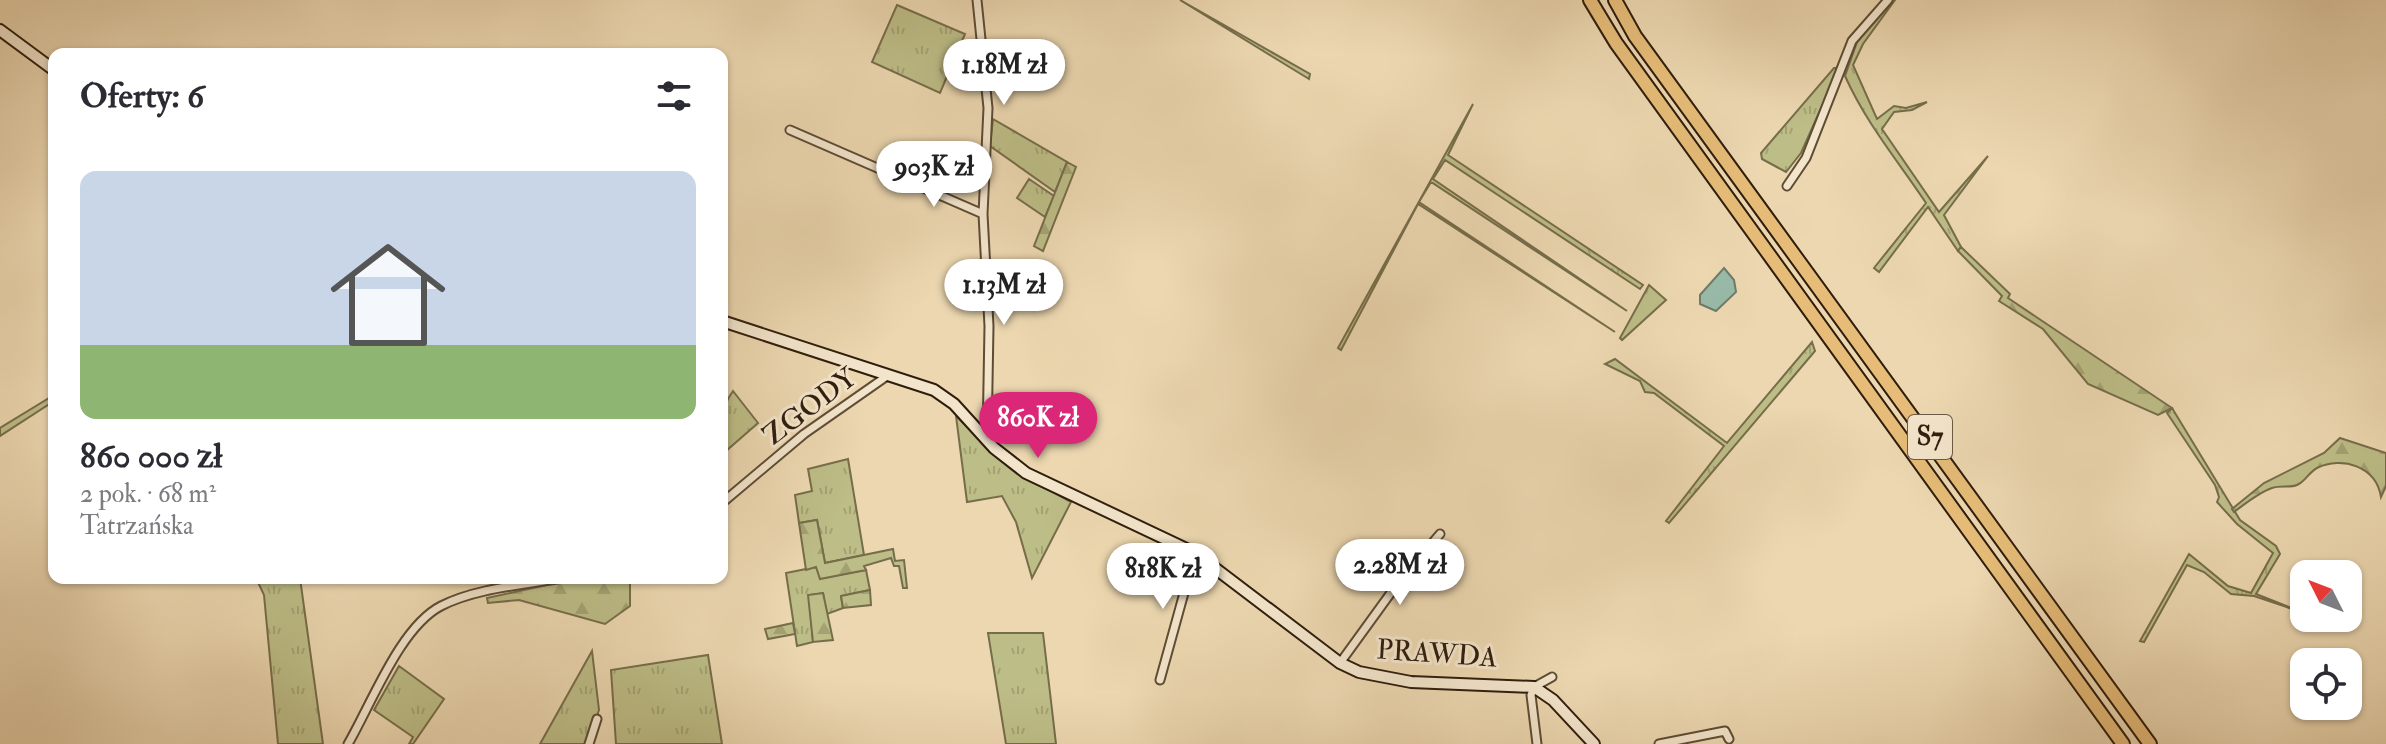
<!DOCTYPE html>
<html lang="pl">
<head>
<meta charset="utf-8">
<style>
	:root { --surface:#fff; --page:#f2f2f3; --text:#2b2b33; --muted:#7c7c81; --line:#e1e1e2; --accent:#db2777 }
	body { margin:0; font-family:"IM FELL Double Pica",serif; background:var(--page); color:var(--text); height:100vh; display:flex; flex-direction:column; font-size:30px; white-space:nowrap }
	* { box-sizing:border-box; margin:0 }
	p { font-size:26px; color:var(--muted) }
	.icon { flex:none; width:44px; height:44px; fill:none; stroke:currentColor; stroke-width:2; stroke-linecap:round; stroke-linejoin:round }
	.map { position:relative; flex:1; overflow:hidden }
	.details { position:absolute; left:48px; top:48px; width:680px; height:536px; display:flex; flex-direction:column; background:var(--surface); border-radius:16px; box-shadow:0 2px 6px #0004 }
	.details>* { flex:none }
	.needle { width:52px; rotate:312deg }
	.buttons { position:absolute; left:2290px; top:560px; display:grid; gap:16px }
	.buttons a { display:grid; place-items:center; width:72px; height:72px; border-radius:16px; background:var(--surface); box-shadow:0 2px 6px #0004; font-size:40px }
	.price { position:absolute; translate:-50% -68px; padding:0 18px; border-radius:28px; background:#fff; color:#222; font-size:26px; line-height:52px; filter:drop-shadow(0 2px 4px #0008) }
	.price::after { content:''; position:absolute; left:50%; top:48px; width:24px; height:18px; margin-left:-12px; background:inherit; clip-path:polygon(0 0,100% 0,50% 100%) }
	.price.on { background:var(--accent); color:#fff }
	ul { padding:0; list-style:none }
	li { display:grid; align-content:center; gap:16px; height:424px; padding:0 32px }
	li+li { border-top:2px solid var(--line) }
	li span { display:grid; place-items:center; height:248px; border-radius:16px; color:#555 }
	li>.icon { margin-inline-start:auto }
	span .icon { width:144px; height:144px; fill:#fffc; stroke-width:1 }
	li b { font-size:34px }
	h2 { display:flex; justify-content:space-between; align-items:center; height:96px; padding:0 32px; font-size:34px }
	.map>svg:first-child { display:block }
	.grass { fill:url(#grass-tufts); stroke:#766d4a; stroke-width:2 }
	.forest { fill:url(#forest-firs); stroke:#766d4a; stroke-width:2 }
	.water { fill:#99baa9; stroke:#6f7b6a; stroke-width:2 }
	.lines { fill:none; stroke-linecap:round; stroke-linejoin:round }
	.street-casing { stroke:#5e4c35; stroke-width:11 }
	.secondary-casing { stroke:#2f1d0c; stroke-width:14 }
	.highway-casing { stroke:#2f1d0c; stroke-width:16 }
	.street { stroke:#f3e5cc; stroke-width:7 }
	.secondary { stroke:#f3e5cc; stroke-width:10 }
	.highway { stroke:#e6bc78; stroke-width:12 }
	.labels { text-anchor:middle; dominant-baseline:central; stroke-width:6; stroke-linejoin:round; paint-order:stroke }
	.shield { fill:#f3e5cc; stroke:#6a5946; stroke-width:2 }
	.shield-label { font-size:26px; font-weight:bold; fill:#2f1d0c }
	.street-label { font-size:28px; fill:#2f1d0c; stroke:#f3e5cc }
</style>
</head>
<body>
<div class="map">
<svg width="2386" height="744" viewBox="0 0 2386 744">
	<defs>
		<pattern id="grass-tufts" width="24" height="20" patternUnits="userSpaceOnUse" patternTransform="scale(2)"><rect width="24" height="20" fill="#bdbd87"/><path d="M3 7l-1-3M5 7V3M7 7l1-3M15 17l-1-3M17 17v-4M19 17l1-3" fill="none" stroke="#a3a273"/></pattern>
		<pattern id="forest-firs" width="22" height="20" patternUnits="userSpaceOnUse" patternTransform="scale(2)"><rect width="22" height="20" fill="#bdbd87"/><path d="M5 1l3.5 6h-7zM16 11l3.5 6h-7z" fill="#a3a273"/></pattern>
	</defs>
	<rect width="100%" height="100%" fill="#ecd7b0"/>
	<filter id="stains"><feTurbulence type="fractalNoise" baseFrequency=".0025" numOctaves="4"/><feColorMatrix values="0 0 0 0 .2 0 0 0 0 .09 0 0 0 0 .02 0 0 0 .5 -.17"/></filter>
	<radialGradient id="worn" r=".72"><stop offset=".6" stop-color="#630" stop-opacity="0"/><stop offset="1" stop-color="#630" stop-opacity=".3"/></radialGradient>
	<!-- grass -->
	<path class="grass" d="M1180,0L1310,74L1309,79Z
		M1890,0H1895L1863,44L1853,65L1877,119L1894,106L1906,108L1927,102L1912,110L1894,112L1882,129L1939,212L1988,156L1944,215L1961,247L1958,251L1928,207L1879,272L1874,268L1926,203C1898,161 1866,123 1845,76L1857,42Z
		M897,5L965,34L940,93L872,62Z
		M1834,68H1837L1835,77L1801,153L1786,172L1762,159L1761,153Z
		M1473,104L1448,155L1643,285L1640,289L1445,160L1433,179L1627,311L1431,182L1419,202L1615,332L1418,204L1341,350L1338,348Z
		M993,119L1067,162L1055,192L990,146Z
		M1029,179L1054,196L1045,217L1017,198Z
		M1649,285L1666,300L1622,340L1620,338Z
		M1812,342L1815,351L1669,523L1666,521L1724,446L1654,393L1645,392L1640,381L1605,364L1615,359L1727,443Z
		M733,391L758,423L726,451C714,435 722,406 733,391Z
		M54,395V401L0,436V428Z
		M2172,408L2240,520L2276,546L2280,554L2256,594L2304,613L2254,596L2231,594L2204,572L2187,565L2144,642L2140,641L2189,554L2228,586L2251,593L2273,553L2237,524L2217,502L2219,497L2215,485L2167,413Z
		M956,416L1013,470L1071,502L1032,578L1016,522L1002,496L967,502Z
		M848,459L864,555L825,563L817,520L799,523L795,495L812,491L808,469Z
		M816,567L821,578L866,570L870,590L841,596L843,608L827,614L823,593L809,595L813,642L797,646L786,573Z
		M256,578H300L323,744H278L264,595Z
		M988,633H1043L1056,744H1006Z
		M592,651L599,710L587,744H540Z
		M708,655L722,744H616L611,670Z
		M399,666L444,699L413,744H409L413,737L374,710Z"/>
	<!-- forest -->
	<path class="forest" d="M1067,162L1076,167L1043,251L1034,246Z
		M1961,247L2010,294L2008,298L2172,408L2158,415L2088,384L2043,329L1999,301L2002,296L1958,251Z
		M2340,438L2386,453V486L2381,497C2376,466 2342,456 2317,468C2309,472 2305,482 2297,485C2290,488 2280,485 2272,488C2258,493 2246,503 2234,512L2232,509L2264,483L2324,453Z
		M817,520L825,563L893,549L895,561L904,560L907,588H903L899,566H894L891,558L864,566L866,570L820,579L816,567L806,570L799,523Z
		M579,578H630V606L605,624L519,600L488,603L487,598Z
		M870,590L871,605L843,608L841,596Z
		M823,593L833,640L813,642L808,595Z
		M793,623L795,634L768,639L765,629Z"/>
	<!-- water -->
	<path class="water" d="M1724,268L1734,280L1736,292L1716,311L1700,304V295Z"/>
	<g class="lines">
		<defs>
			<path id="street" d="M977,0L988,108L983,214L989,326L987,441
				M790,130L983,214
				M1787,186L1806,158L1852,41L1888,0
				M722,503L804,434L887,376
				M1340,663L1398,583L1440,534
				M1160,680L1195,553
				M348,744C371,705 400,627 441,606C476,588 524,585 562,578
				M589,744L597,719
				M1537,744L1531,695L1534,687L1552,677
				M1659,744L1725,731L1729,739"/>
			<path id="secondary" d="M0,30L54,70
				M722,321L934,390L954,404L994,448L1026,473L1195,553L1340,663L1359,672L1411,682L1534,687L1553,700L1594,744"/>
			<path id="highway" d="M1590,0L1616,43L2123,744
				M1615,0L1635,36L2150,744"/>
		</defs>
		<!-- street casing -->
		<use href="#street" class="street-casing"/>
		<!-- secondary casing -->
		<use href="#secondary" class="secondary-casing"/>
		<!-- highway casing -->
		<use href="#highway" class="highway-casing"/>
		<!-- street -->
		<use href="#street" class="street"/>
		<!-- secondary -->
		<use href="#secondary" class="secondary"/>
		<!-- highway -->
		<use href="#highway" class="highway"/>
	</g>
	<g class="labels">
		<!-- shield labels -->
		<rect class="shield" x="1908" y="415" width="44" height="44" rx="6"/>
		<g class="shield-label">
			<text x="1930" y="437">S7</text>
		</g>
		<!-- street labels -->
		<g class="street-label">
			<text transform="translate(810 407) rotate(-37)">ZGODY</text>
			<text transform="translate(1437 654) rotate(4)">PRAWDA</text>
		</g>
	</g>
	<rect width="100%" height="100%" filter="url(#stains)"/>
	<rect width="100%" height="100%" fill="url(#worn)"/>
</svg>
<div class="buttons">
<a><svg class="needle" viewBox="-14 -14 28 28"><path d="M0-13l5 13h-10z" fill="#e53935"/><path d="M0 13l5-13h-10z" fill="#7c7c81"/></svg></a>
<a><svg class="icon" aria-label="locate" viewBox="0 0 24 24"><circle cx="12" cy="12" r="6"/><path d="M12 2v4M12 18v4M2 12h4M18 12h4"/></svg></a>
</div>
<b class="price" style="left:1004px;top:107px">1.18M zł</b>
<b class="price" style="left:934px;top:209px">903K zł</b>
<b class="price" style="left:1004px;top:327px">1.13M zł</b>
<b class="price on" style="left:1038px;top:460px">860K zł</b>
<b class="price" style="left:1400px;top:607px">2.28M zł</b>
<b class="price" style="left:1163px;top:611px">818K zł</b>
<section class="details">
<h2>Oferty: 6<svg class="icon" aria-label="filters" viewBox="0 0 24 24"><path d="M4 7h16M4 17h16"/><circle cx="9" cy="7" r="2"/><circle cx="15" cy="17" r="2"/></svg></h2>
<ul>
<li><span style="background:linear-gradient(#c9d6e8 70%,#8fb573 0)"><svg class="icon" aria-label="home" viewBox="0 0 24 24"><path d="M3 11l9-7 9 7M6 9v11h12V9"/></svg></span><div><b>860 000 zł</b><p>2 pok. · 68 m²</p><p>Tatrzańska</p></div></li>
</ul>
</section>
</div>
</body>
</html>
